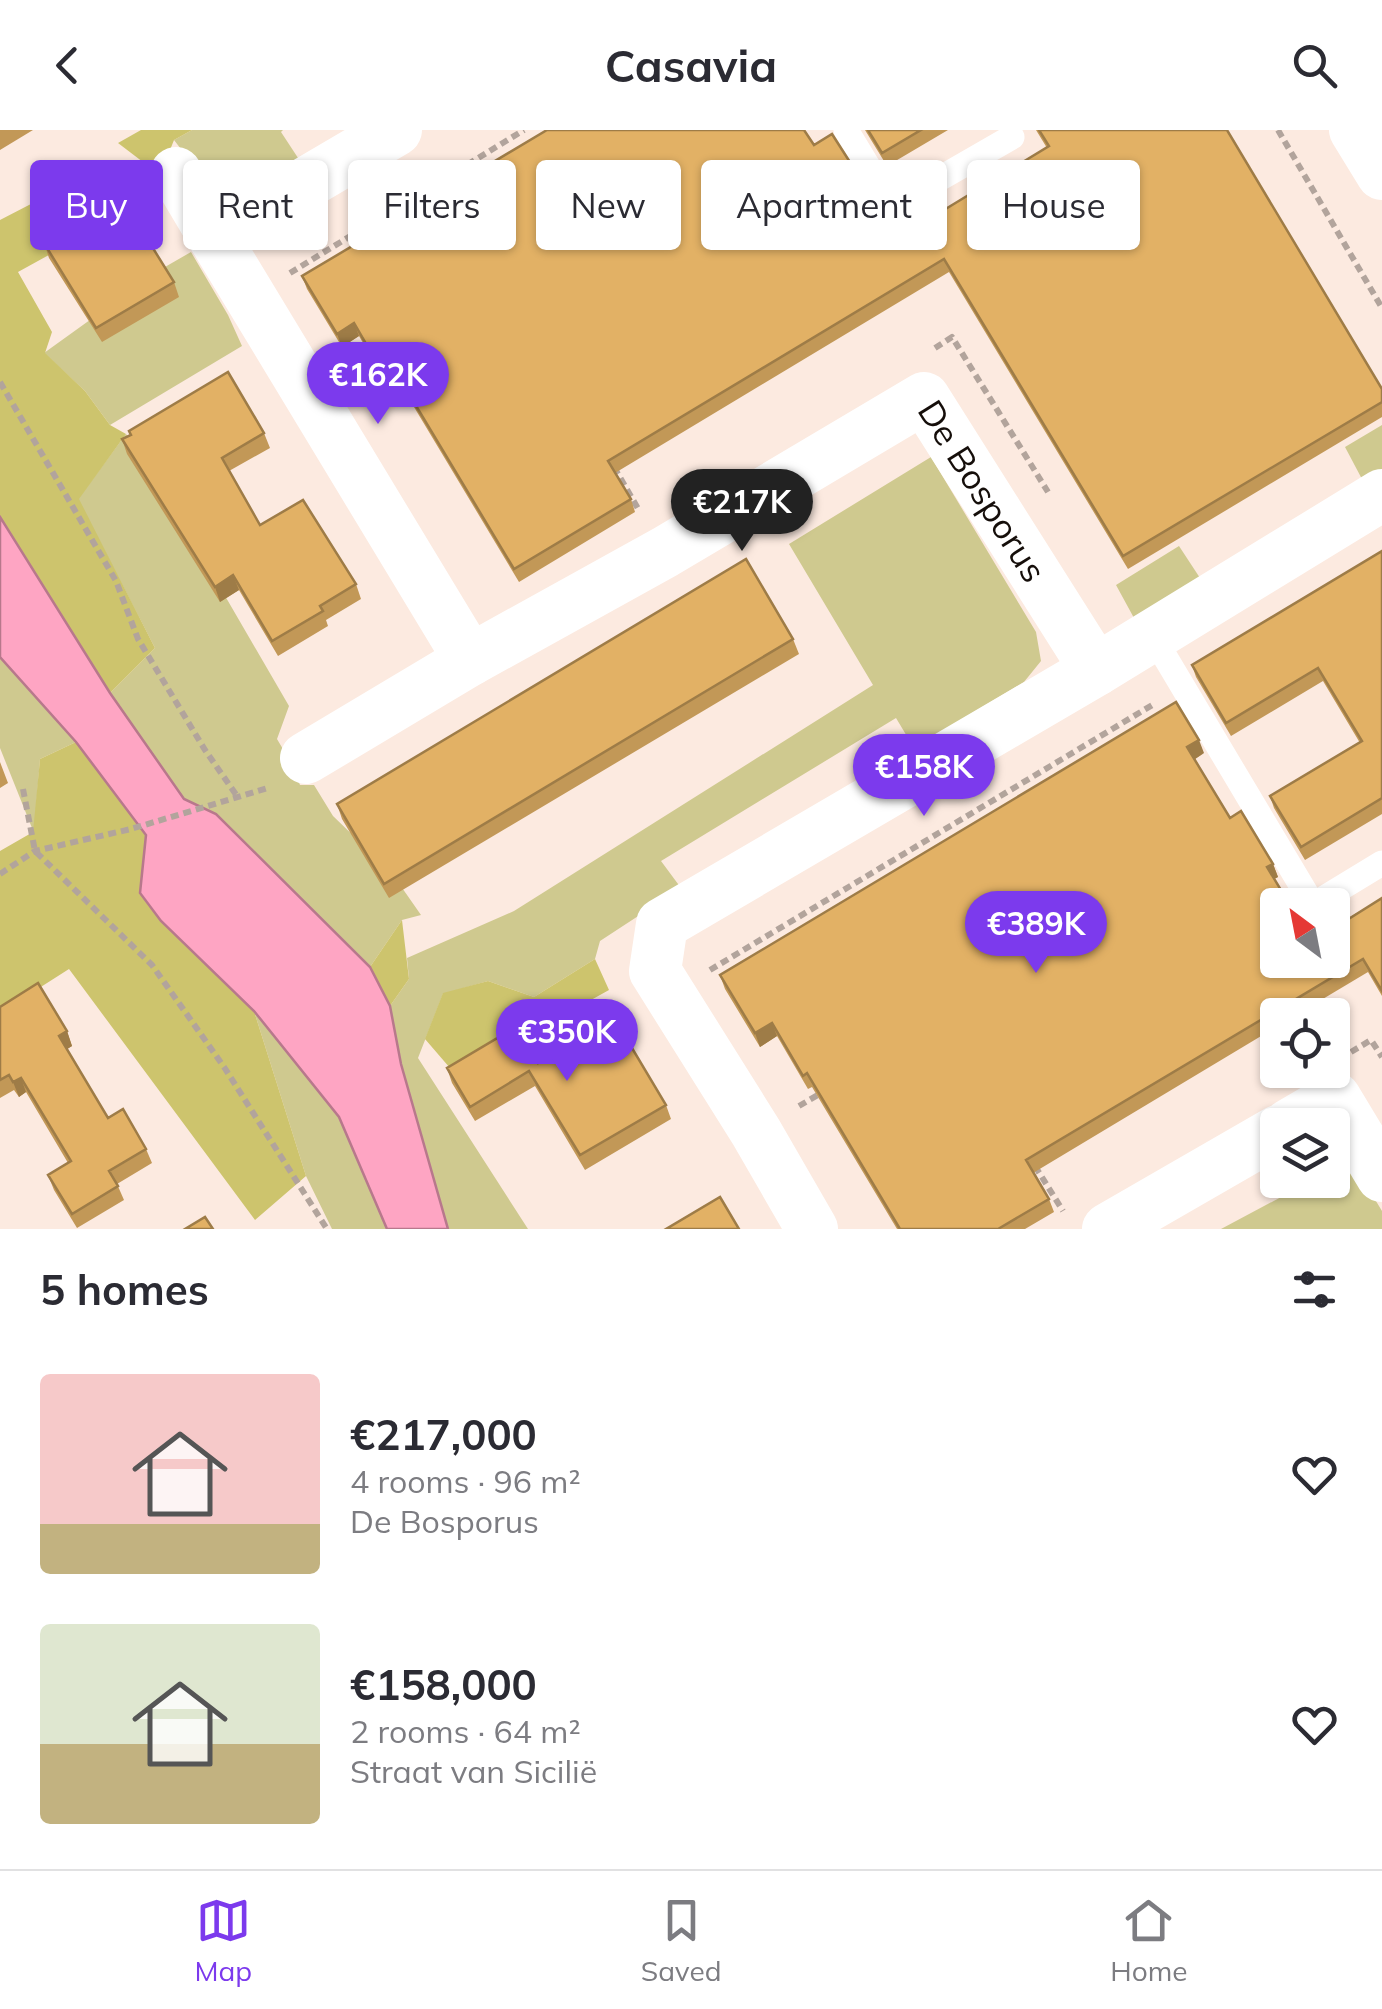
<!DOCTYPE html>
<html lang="en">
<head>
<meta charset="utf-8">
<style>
	:root { --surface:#fff; --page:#f7f7f7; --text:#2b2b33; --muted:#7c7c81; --line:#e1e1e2; --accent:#7c3aed }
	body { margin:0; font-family:Mulish,sans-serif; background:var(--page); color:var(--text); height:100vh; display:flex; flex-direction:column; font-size:38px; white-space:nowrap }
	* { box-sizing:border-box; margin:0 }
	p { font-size:32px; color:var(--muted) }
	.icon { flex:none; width:55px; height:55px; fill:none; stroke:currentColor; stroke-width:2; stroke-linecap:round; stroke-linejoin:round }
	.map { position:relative; height:1099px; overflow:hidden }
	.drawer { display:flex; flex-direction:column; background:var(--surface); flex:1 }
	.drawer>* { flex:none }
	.banner { position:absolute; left:30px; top:30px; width:1322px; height:90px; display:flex; gap:20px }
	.needle { width:65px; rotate:328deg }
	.controls { position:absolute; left:1260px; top:758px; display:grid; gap:20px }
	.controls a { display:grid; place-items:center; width:90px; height:90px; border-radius:10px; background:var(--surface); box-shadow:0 2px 8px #0004; font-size:50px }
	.price { position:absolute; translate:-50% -85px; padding:0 22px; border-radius:35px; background:var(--accent); color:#fff; font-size:32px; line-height:65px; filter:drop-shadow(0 2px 5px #0008) }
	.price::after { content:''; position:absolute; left:50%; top:60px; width:30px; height:22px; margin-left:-15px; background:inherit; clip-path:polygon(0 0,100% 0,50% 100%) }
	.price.current { background:#222; color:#fff }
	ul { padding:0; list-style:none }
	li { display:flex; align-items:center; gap:30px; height:250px; padding:0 40px }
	li span { display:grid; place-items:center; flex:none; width:280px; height:200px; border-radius:10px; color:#555 }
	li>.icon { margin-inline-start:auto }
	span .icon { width:120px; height:120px; fill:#fffc; stroke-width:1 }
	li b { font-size:42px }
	h2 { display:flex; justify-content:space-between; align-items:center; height:120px; padding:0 40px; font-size:42px }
	.pill { padding:0 35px; border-radius:10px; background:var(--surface); box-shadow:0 2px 8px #0004; font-size:35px; line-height:90px }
	.pill.current { background:var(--accent); color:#fff }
	header { display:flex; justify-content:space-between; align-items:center; height:130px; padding:0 40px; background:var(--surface); font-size:45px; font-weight:700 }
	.tabs { display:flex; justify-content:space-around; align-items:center; height:140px; border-top:2px solid var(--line); background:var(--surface); font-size:28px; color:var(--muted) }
	.tabs a { display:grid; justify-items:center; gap:5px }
	.tabs .current { color:var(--accent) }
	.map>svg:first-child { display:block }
	.green { fill:#cfc98f }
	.forest { fill:#cdc46d }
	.water { fill:#fea5c3; stroke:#b8788c; stroke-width:2.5 }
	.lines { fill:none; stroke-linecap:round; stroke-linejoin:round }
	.path { stroke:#b2a49c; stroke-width:6; stroke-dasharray:8 5; stroke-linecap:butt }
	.service { stroke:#fff; stroke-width:25 }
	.minor { stroke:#fff; stroke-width:52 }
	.wall { fill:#c29857 }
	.shaded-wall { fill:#9e7c47 }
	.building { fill:#e2b165; stroke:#9e7c47; stroke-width:2.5 }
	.labels { text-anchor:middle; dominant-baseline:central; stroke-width:8; stroke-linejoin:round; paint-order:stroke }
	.street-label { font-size:35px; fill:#150e0a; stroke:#fff }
</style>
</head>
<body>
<header><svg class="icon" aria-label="back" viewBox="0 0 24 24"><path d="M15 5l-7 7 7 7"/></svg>Casavia<svg class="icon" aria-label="search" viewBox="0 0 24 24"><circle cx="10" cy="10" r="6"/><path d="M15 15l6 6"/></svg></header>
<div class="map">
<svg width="1382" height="1099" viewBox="0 0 1382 1099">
	<rect width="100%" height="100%" fill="#fceae0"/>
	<!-- green -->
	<path class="green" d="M192,0H283L281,2L302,34L247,68L210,57L174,10Z
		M191,122L228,185L242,216L110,295L85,261L44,223L158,141Z
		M1382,295V340L1363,351L1345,317Z
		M126,304L156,347L289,576L277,609L293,636L300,655H314L333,686L391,742L421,785L402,790L370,837L216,684L184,669L110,563L155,518L78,369Z
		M931,327L1036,502L1041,531L1024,552L914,618L896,588L661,731L681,758L600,811L595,829L534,867L488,851L443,864L418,928L528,1099H448L401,934L390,876L409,849L407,828L514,781L873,555L789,414Z
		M1179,416L1200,448L1134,488L1116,455Z
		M0,527L76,612L40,629L34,703L0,618Z
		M254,881L339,987L387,1099H332L306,1046Z
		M1333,1012L1345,1020L1382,1081V1099H1221L1313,1050H1332Z"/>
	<!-- forest -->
	<path class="forest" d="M141,0H192L174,10L160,45L118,13Z
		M112,32L133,64L116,88L18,142L52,202L45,223L85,261L110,295L126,304L79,369L155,518L110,563L0,387V90Z
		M76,612L146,706L140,763L161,791L254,881L306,1046L255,1090L69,839L0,883V721L33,702L40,629Z
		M402,790L409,849L390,876L370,837Z
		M595,829L609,860L456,945L425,909L443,863L488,851L534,867Z"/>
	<!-- water -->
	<path class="water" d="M0,387L110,563L184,669L216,684L370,837L390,876L401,934L448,1099H387L339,987L254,881L161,791L140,763L146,705L76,612L0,527Z"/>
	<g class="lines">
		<!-- path -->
		<path class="path" d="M1278,0L1382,178
			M290,143L524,0
			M935,218L952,207L1048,362
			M0,252L116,451L138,509L205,620L237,666
			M372,278L409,257
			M614,337L640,382
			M23,659L35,721L152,835L224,937L327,1099
			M0,744L35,721L131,699L268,658
			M710,840L1154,574
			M1351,922L1371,910L1382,927
			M799,976L823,962
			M1035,1036L1063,1081"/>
		<!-- service -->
		<path class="service" d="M846,0L892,76L1012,7
			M1152,505L1313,775L1382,733"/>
		<!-- minor -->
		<g class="minor">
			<path d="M1355,0L1382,44"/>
			<path d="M176,43L214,107L396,0"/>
			<path d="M214,107L470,530"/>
			<path id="s1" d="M306,628L470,530L665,422L924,268L1096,540"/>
			<path d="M1289,995L1335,968L1382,1046"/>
			<path d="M812,1099L756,1002L655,841L662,794L1096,540L1382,365"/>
			<path d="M1108,1099L1278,1001"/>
		</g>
	</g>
	<!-- wall -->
	<path class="wall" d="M0,0H33L0,20Z
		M865,0H948L887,36Z
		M1036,0H1227L1382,259V287L1128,439L949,142L615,343L631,369L635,382L519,452L402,257L392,263L359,206L342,217L307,159L302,146L814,15L859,54L893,111L1047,18Z
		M125,97L174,152L179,167L102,212L49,128L44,113Z
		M264,303L270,318L229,341L260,395L356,454L361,469L326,490L328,496L278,526L239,460L220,472L127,324L122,309Z
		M1382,421V684L1305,730L1274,678L1270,666L1360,613L1323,551L1231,606L1196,547L1192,535Z
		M793,509L799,524L389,768L342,689L337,674Z
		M1204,623L1195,629L1230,688L1273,734L1278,747L1274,749L1278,830L1382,768V866L1368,842L1296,885H1278V896L1033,1043L1049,1069L1054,1082L1025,1099H897L812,957L808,959L777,906L760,917L725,859L720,845Z
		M0,632L8,653L0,658Z
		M0,877L67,901L72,916L67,919L108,988L146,1019L152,1033L117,1054L124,1070L77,1098L54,1060L48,1045L68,1033L26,962L19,967L14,960L0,968Z
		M604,928L666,975L671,989L585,1040L535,956L475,991L452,953L447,938Z"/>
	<!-- shaded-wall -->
	<path class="shaded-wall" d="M354,193L359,206L342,217L337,204Z
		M397,244L402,257L392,263L387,250Z
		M233,445L239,460L220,472L215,457Z
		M1199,610L1204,623L1192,631L1187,617Z
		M1273,734L1278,747L1272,750L1267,737Z
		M772,893L777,906L760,917L755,903Z
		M67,901L72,916L64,921L59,906Z
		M21,948L26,962L19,967L13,952Z"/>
	<!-- building -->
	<path class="building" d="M547,0H804L814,15L832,4L855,40L852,42L893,111L1049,16L1039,0H1227L1382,259V272L1123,426L944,129L608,331L631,369L514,439L397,244L387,250L354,193L337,204L302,146Z
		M868,0H921L882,23Z
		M111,73L125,97L136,91L174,152L96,198L44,113Z
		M228,242L264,303L222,328L260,395L303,370L356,454L320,476L323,481L272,511L233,445L215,457L122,309L131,305L129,301Z
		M1382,421V668L1301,717L1270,666L1362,611L1318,538L1226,593L1192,535Z
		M746,429L793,509L384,754L337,674Z
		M1176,572L1199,610L1187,617L1230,688L1241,681L1273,734L1267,737L1290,775H1278V830H1332V788L1347,790L1382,768V861L1363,829L1026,1030L1049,1069L998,1099H900L807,943L803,946L772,893L755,903L720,845Z
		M38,853L67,901L59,906L108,988L123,979L146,1019L109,1041L118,1056L72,1084L48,1045L71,1031L21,948L13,952L9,945L0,950V877Z
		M516,897L538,933L590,903L604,928L629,913L666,975L580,1025L529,941L470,977L447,938Z
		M720,1067L739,1099H666Z
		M205,1087L213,1099H185Z"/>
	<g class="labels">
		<!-- street labels -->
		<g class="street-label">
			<text stroke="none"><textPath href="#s1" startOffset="825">De Bosporus</textPath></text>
		</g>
	</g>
</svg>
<div class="controls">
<a><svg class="needle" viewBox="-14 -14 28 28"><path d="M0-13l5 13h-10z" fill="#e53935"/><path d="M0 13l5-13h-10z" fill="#7c7c81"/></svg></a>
<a><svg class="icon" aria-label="locate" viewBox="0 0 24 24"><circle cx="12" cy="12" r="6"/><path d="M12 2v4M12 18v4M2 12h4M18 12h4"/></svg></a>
<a><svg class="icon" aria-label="layers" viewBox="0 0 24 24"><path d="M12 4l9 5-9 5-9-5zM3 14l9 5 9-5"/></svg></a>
</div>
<b class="price" style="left:378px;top:297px">€162K</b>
<b class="price current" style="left:742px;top:424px">€217K</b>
<b class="price" style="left:924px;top:689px">€158K</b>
<b class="price" style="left:1036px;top:846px">€389K</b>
<b class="price" style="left:567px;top:954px">€350K</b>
<div class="banner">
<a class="pill current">Buy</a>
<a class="pill">Rent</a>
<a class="pill">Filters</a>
<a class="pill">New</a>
<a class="pill">Apartment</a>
<a class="pill">House</a>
</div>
</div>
<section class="drawer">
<h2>5 homes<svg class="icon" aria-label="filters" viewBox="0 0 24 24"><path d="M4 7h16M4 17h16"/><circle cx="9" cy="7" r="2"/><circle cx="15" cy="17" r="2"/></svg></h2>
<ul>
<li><span style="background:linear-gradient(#f6c9c9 75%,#c2b280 0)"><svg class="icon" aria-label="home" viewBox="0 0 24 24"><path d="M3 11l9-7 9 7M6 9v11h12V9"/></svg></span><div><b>€217,000</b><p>4 rooms · 96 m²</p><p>De Bosporus</p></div><svg class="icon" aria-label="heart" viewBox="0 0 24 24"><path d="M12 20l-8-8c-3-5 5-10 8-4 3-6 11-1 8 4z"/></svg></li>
<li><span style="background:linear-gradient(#dfe7d0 60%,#c2b280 0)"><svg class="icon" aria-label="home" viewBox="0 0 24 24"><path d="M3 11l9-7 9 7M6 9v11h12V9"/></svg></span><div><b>€158,000</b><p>2 rooms · 64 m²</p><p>Straat van Sicilië</p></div><svg class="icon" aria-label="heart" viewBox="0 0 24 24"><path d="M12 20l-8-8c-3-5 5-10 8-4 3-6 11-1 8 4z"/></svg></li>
</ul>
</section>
<nav class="tabs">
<a class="current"><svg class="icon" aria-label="map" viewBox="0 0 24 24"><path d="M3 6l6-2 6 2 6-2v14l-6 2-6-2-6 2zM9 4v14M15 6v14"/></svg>Map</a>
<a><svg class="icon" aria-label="saved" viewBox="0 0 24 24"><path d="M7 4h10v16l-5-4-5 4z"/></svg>Saved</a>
<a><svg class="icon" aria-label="home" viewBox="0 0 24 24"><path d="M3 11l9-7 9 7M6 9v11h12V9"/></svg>Home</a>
</nav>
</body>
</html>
